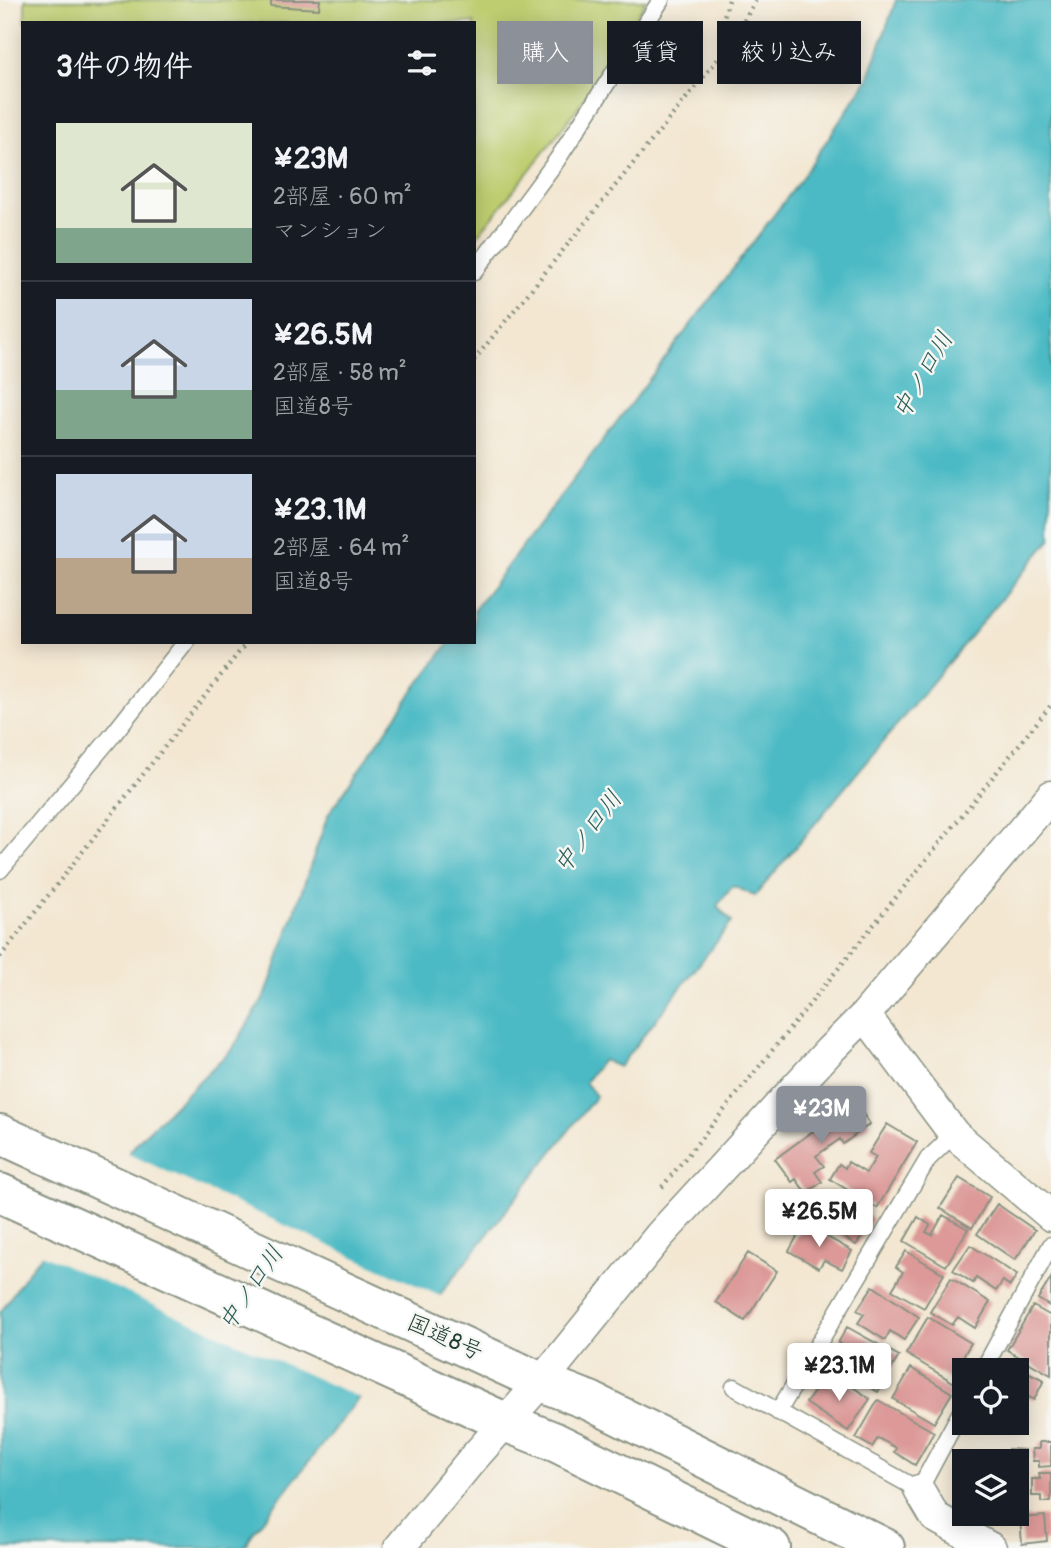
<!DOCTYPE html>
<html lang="ja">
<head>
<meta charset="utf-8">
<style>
	:root { --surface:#171b24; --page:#20242c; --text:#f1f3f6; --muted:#9ea1a6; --line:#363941; --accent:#8c9099 }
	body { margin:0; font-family:Pangolin,"Klee One",sans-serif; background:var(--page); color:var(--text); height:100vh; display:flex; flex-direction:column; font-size:26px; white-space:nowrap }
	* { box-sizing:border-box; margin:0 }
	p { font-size:23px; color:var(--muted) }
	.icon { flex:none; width:38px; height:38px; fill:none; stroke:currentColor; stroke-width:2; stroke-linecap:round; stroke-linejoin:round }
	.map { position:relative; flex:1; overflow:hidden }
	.details { position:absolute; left:21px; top:21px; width:455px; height:623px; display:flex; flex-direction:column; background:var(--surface); border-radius:0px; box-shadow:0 4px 18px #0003 }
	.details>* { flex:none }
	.guide { position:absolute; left:497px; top:21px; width:448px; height:63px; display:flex; gap:14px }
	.buttons { position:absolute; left:952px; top:1358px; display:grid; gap:14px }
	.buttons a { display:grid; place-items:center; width:77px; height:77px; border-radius:0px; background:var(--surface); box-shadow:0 4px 18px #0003; font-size:35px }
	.price { position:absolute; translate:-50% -60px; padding:0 16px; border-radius:7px; background:#fff; color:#222; font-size:23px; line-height:46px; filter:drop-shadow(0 2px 4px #0008) }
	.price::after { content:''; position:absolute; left:50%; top:42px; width:21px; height:16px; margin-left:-10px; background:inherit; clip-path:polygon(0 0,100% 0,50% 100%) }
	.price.active { background:var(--accent); color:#fff }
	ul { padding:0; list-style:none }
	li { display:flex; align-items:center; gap:21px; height:175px; padding:0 35px }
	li+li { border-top:2px solid var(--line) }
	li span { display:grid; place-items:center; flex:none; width:196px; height:140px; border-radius:0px; color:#555 }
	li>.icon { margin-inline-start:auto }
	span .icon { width:84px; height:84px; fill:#fffc; stroke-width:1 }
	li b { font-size:30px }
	h2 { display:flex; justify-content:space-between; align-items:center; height:84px; padding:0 35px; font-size:30px }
	.chip { padding:0 24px; border-radius:0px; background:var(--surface); box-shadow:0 4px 18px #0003; font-size:24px; line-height:63px }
	.chip.active { background:var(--accent); color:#fff }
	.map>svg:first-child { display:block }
	.green { fill:#becd6f; stroke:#6e8552; stroke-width:2 }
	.water { fill:#4cbac4; stroke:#367c7c; stroke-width:2 }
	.pier { fill:#f3e7d2 }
	.building { fill:#dc9997 }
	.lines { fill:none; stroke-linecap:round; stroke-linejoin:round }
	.service-casing { stroke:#899283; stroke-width:19 }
	.minor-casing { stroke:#899283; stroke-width:33 }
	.trunk-casing { stroke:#899283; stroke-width:42 }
	.path { stroke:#899283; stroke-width:4.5; stroke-dasharray:2 5; stroke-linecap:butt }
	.service { stroke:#fff; stroke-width:16 }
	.minor { stroke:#fff; stroke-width:30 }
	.trunk { stroke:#fff; stroke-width:38 }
	.labels { text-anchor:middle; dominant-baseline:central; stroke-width:5; stroke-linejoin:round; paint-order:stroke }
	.street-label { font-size:23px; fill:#1f3d34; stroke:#f6f6f2 }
	.water-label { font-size:24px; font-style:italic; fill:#2a5c58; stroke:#f6f6f2 }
</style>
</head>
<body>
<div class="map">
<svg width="1051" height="1548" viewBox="0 0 1051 1548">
	<rect width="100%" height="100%" fill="#f6f6f2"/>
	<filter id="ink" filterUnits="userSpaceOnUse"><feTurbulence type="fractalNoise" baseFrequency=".0143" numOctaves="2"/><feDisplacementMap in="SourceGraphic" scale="14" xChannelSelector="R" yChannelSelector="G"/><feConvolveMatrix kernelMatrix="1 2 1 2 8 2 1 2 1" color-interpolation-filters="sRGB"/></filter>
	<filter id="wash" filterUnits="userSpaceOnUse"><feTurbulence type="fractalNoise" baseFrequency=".00686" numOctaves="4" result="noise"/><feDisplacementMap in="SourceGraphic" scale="28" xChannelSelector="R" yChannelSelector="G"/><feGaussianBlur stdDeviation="1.57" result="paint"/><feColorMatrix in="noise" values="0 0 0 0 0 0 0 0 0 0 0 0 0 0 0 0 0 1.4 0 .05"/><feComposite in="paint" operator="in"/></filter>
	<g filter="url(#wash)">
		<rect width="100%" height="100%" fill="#f3e7d2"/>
		<!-- green -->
		<path class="green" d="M25,0H646C600,87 535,163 474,240V23H25Z"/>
		<!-- water -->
		<path class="water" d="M896,0H1051V539L755,896L733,886L717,906L732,922L619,1067L603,1060L585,1082L596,1096L255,1530L243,1548H0V1313L29,1270L143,1136L233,1048L266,994L328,815L416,687L450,642H474V610L799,182L868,79Z"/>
		<!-- pier -->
		<path class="pier" d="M124,1152L442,1297L362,1399L39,1253Z"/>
		<g id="blocks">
			<!-- building -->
			<path class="building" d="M271,0H320L319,9L271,6Z
				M854,1101L870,1124L843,1144L840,1139L816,1156L824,1166L815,1172L822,1182L806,1193L796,1179L792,1182L775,1159Z
				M887,1124L917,1142L877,1208L830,1179L839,1164L845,1168L848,1162L866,1173L876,1157L869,1153Z
				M959,1178L990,1197L972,1228L940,1208Z
				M831,1192L873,1219L856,1245L833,1230L837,1224L818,1212Z
				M997,1204L1035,1230L1015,1260L977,1234Z
				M943,1215L968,1229L946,1266L904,1241L918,1217L930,1225L926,1232L932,1235Z
				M804,1224L852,1251L842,1269L824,1260L819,1268L789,1251Z
				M970,1245L1017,1275L1010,1286L1003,1281L996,1291L976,1278L973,1283L953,1270Z
				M906,1251L944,1274L924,1308L892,1290L903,1272L896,1267Z
				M748,1253L777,1271L745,1321L716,1302Z
				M951,1278L990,1302L975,1328L958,1317L952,1325L930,1312Z
				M1051,1278V1307L1038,1299Z
				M873,1286L919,1317L904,1340L890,1331L885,1340L858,1323L864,1314L857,1310Z
				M1033,1306L1051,1316V1375L1007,1350Z
				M928,1317L971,1343L959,1363L968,1368L964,1370L958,1385L906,1354Z
				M847,1327L899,1356L878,1392L847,1375L853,1363L847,1360L852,1350L838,1343Z
				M1013,1365L1044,1380L1034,1400L1017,1391V1370H1010Z
				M911,1368L952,1393L934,1423L893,1399Z
				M840,1378L870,1399L848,1431L806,1403L822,1381L834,1388Z
				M878,1400L934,1432L915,1465L894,1452L896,1448L878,1438L872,1447L856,1438Z
				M1039,1442H1051V1466L1039,1467V1461H1033L1032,1449H1039Z
				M1008,1449L1025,1450V1460L1007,1459Z
				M1039,1473H1051V1502H1041V1496H1032V1479H1040Z
				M1045,1516L1047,1541L1022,1544L1020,1518Z"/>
		</g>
	</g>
	<g filter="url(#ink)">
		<use href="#blocks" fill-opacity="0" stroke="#899283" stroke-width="2"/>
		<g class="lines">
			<defs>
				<path id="service" d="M474,272L557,160L661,0
					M0,870L111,737L186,642
					M983,1370L1051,1245
					M734,1387L919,1490L964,1406
					M778,1412L928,1159L954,1134"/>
				<path id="minor" d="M865,1015L954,1134L1051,1216
					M919,1490L935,1517L991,1548
					M399,1548L470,1462L541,1382L660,1235L829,1051L865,1015L1051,796"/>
				<path id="trunk" d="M0,1134L541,1382L590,1401L885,1548
					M0,1193L505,1422L555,1442L771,1548"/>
			</defs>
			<!-- service casing -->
			<use href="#service" class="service-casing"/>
			<!-- minor casing -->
			<use href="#minor" class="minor-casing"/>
			<!-- trunk casing -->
			<use href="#trunk" class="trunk-casing"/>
			<!-- path -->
			<path class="path" d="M729,0L722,23L730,42
				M474,360L731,43L756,0
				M0,957L247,642
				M662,1187L1051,705"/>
			<!-- service -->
			<use href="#service" class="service"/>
			<!-- minor -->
			<use href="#minor" class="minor"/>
			<!-- trunk -->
			<use href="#trunk" class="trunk"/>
		</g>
	</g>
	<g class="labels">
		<!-- street labels -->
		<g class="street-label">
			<text transform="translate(445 1337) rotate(24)">国道8号</text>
		</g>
		<!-- water labels -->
		<g class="water-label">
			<text transform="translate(923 375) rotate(-60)">中ノ口川</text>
			<text transform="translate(588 832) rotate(-53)">中ノ口川</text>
			<text transform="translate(251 1288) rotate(-56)">中ノ口川</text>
		</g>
	</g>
</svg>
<div class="buttons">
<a><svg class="icon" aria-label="locate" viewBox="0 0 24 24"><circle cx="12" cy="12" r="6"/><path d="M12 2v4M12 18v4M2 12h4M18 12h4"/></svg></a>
<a><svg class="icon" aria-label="layers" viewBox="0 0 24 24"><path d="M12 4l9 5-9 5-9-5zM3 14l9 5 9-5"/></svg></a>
</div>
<b class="price active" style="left:821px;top:1146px">¥23M</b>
<b class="price" style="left:819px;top:1249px">¥26.5M</b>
<b class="price" style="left:839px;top:1403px">¥23.1M</b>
<div class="guide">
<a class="chip active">購入</a>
<a class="chip">賃貸</a>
<a class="chip">絞り込み</a>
</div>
<section class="details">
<h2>3件の物件<svg class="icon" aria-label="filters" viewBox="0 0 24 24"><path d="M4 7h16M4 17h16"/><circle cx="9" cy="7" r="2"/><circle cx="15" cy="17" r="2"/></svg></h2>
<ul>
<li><span style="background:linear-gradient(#dfe7d0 75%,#7fa58c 0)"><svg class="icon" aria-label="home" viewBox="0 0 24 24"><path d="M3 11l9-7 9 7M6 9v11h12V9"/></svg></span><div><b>¥23M</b><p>2部屋 · 60 m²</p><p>マンション</p></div></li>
<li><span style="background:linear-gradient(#c9d6e8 65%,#7fa58c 0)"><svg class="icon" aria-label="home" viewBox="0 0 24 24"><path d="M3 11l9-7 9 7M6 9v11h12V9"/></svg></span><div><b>¥26.5M</b><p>2部屋 · 58 m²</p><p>国道8号</p></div></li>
<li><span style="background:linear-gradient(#c9d6e8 60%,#b9a48a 0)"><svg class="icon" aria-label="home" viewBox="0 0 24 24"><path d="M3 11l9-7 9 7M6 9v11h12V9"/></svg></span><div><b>¥23.1M</b><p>2部屋 · 64 m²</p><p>国道8号</p></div></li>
</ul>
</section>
</div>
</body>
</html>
